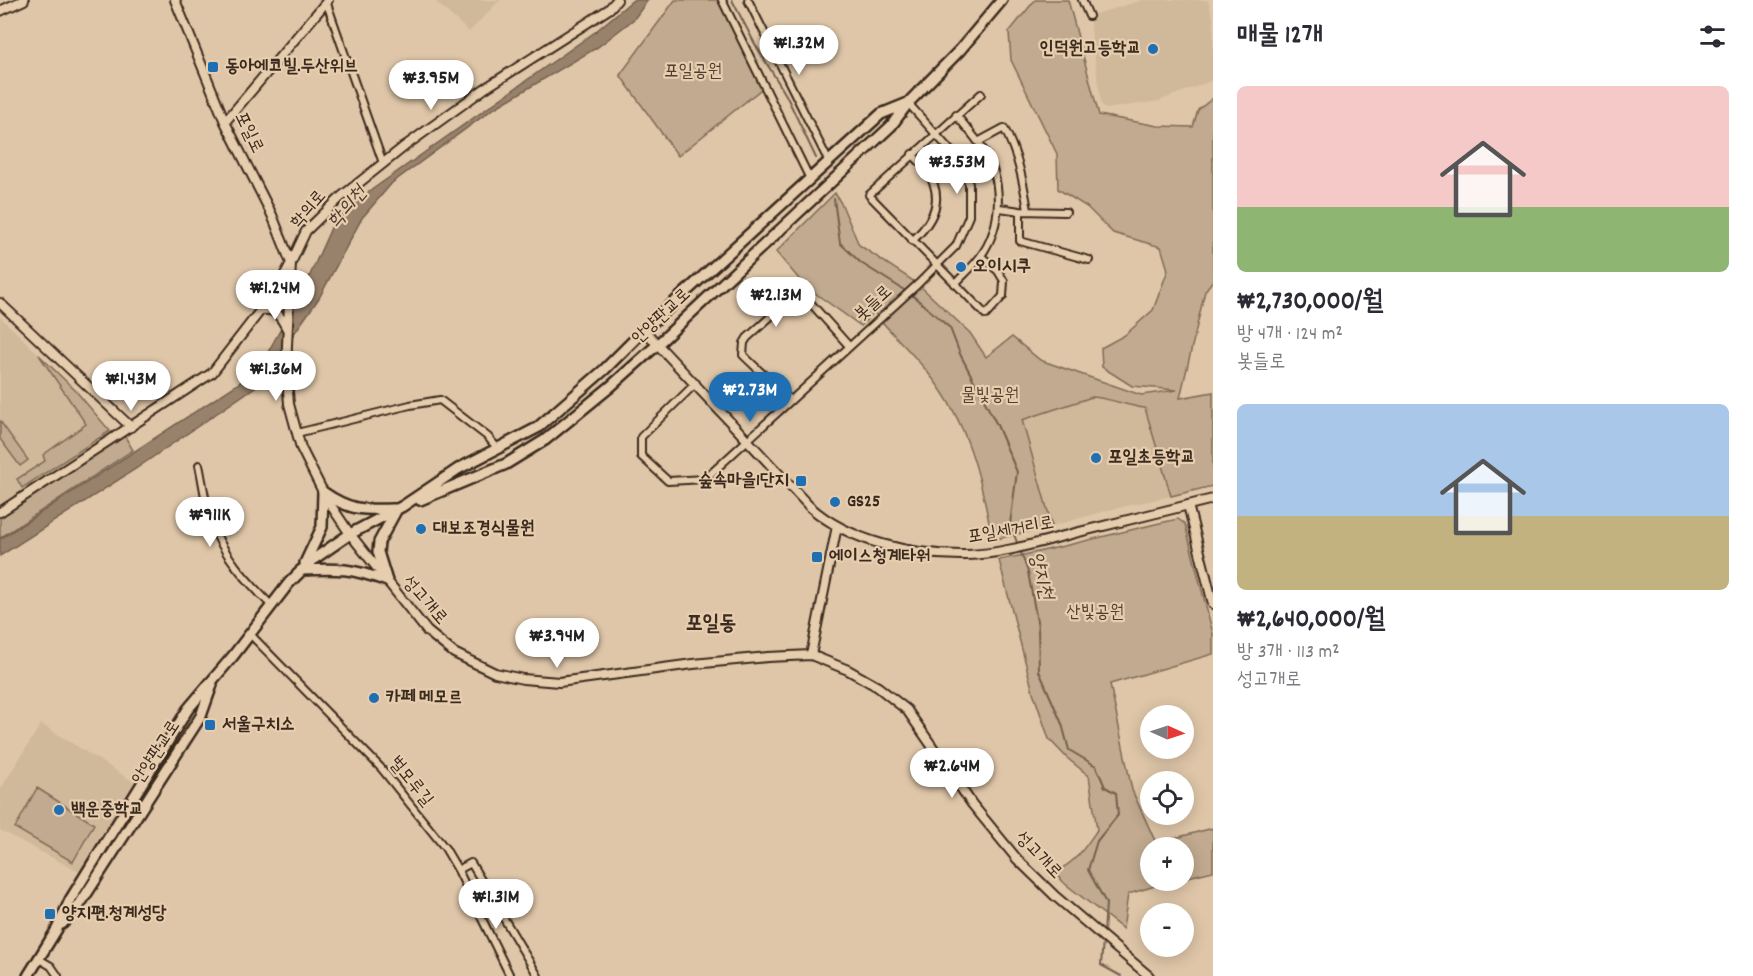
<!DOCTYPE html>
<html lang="ko">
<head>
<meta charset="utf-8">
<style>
	:root { --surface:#fff; --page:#f7f7f7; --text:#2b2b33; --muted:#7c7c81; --accent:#1f6fb2 }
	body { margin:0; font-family:Dekko,"Poor Story",sans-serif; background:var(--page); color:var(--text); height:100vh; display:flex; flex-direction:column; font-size:22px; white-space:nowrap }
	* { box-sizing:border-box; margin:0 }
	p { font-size:20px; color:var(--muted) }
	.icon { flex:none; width:33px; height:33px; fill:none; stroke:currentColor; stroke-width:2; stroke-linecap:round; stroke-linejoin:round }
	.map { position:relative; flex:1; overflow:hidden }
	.drawer { display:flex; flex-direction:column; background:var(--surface); width:540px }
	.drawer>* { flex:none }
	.needle { width:39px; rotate:93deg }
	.buttons { position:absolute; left:1140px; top:705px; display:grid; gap:12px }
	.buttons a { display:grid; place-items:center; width:54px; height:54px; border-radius:50%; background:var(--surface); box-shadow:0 3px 15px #0003; font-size:30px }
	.price { position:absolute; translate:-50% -51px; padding:0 14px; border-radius:21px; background:#fff; color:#222; font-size:20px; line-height:39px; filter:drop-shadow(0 2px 3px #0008) }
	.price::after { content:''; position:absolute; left:50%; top:36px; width:18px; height:14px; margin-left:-9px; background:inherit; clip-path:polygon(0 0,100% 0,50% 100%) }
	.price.on { background:var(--accent); color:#fff }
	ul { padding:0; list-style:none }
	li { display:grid; align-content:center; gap:12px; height:318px; padding:0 24px }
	li span { display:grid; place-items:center; height:186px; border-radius:9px; color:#555 }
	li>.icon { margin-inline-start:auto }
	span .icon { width:108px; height:108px; fill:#fffc; stroke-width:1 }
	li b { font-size:26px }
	h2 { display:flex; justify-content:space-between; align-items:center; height:72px; padding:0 24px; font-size:26px }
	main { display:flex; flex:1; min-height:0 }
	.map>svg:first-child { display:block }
	.built { fill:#d0b89b }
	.green { fill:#c1aa8f; stroke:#7e6a56; stroke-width:1.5 }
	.water { fill:#98826c; stroke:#735f4d; stroke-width:1.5 }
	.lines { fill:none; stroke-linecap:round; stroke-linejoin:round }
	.stream { stroke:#735f4d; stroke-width:2 }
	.minor-casing { stroke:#3b2a1e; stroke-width:10 }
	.tertiary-casing { stroke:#3b2a1e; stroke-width:12 }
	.primary-casing { stroke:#3b2a1e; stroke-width:14 }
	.minor { stroke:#e6cdae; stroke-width:6 }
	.tertiary { stroke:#e6cdae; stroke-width:8 }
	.primary { stroke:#e6cdae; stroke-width:9 }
	.poi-dot { fill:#1f6fb2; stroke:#e6cdae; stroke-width:2 }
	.labels { text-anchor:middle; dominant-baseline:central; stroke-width:4.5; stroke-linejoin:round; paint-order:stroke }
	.poi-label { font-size:18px; font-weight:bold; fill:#3b2a1e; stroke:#e6cdae; text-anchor:start }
	.park-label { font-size:18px; fill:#4f3d2f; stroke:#e6cdae }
	.street-label { font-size:18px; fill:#3b2a1e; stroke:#e6cdae }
	.water-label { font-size:20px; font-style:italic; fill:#4e3c2e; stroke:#e6cdae }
	.quarter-label { font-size:21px; font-weight:bold; fill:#3b2a1e; stroke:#e6cdae }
</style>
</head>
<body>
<main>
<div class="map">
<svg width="1213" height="976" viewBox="0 0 1213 976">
	<rect width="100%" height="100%" fill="#dfc6a8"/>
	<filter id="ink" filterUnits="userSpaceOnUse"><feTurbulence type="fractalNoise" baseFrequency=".0167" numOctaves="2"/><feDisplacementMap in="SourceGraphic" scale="12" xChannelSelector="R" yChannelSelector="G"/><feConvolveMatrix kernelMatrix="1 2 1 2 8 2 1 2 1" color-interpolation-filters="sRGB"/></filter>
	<g filter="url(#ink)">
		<!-- built -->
		<path class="built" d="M434,0H500L469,32Z
			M1143,0H1208L1213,18V80L1159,101L1106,109L1101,104L1089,16Z
			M0,317L75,389L111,431L0,506Z
			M1092,397H1101L1129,406L1145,408L1171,496L1109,510L1052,526L1021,420Z
			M41,724L134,782L79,872L0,830V790Z"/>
		<!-- green -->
		<path class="green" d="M675,0H720L765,86L678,156L620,75Z
			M1035,0H1068L1099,115L1158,126L1193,127L1198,110L1213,98V280L1205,291L1180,398L1213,392V486L1171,496L1145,408C1127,406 1110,398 1092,397L1022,420L1052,526L992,540C982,480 968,422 929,374C912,352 891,334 874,312L861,326L805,286L776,252L835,193L842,205L859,245L918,284L970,333L986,357L1012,337L1040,360L1141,395L1177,390L1132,386L1102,367L1101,348L1125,335L1153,310L1168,270L1161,247L1113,233L1087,207L1058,189L1057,154L1011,60L1009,32Z
			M39,355L75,390L110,431L22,488L17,479L45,461L43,455L86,424Z
			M0,421L28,460L20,466L0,439Z
			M124,435L133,450L0,538V517Z
			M1178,519L1185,524L1213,634V654L1110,684L1132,790L1156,843L1213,828V871L1184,878V848H1150V880L1172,881L1128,894L1123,929L1064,883L1055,872C1076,862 1084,849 1097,830L1089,776L1067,758L1049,739L1033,692L999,560C1059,549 1118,532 1178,519Z
			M37,788L94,824L73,862L15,828Z"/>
		<!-- water -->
		<path class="water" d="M633,0H648L634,19L598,47L493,109L392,183L362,218L319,298L258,385L137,468L0,556V539L247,378L264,359L306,284L331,228L353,203L595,32Z"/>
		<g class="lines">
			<!-- stream -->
			<path class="stream" d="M732,0L755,44L786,95L816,158
				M834,199L840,243L861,263L912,295L950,328L960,354L997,425L1017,472L1010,524L1018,545
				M1020,550L1028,572L1038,627L1039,671L1062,724L1069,750L1096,766L1105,787L1116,793L1118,815L1097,841L1088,870L1106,903L1104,934
				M1103,940L1101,965L1121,976"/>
			<defs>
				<path id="minor" d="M722,0L810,179
					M748,0L829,162
					M1082,0L1089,16
					M326,1L383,163
					M981,94L869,195L986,315L1003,296L1004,281L998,271L981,256
					M978,142L1004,128C1018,154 1023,181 1028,210
					M1000,208L1020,211L1066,212
					M1020,211V241L1089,260
					M912,241C933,222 945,199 928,173C924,166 918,160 912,154
					M955,284C963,275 973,267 980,257C1003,226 1004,179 982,148C975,136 965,126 956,115
					M696,383L641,437V456L668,481L705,479L918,284L956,246L969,216V184L958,159L908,103
					M790,400L743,355L744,343L747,338L790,299L796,297L808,300L849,346
					M297,433L410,405L440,400L488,437L498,449
					M199,465C203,483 205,503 211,521C221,553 247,581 271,605
					M249,633L381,768L445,848L458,870L510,976
					M458,870L471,863L538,976
					M39,959L51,966L58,976"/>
				<path id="tertiary" d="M175,0L225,122L272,215L291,263L286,366L289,404L301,448L326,498L350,534L427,631L454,653L495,673L523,679L559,682L693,664L768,657L811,655L848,670L878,687L907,710L972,804L1017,859L1055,896L1149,976
					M0,11L24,0
					M225,122L328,0
					M0,303L131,427
					M262,310C276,308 281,317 287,329
					M644,330L809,506C849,542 914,556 967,555C1003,554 1040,542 1075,533C1121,522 1167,510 1213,499
					M1188,505L1213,604
					M0,512L212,373L277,289L291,263L306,231L341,197L405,146L484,89L609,9L617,0
					M811,655L837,526"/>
				<path id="primary" d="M323,492C350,511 363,510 395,509
					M420,500L506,464L545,440L610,387L658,344L891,126L908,103L960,50L1002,0
					M305,563L322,527L323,492
					M301,570C339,568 351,568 387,581
					M387,581L378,552L379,542L397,509
					M62,924L78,907L201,716L212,685
					M28,976L57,929L70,900L188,709L233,656L289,583L311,561L350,534L403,506L458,469L537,428L604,370L644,330L881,114L908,103"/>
			</defs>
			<!-- minor casing -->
			<use href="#minor" class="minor-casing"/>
			<!-- tertiary casing -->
			<use href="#tertiary" class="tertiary-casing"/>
			<!-- primary casing -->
			<use href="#primary" class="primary-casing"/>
			<!-- minor -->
			<use href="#minor" class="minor"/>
			<!-- tertiary -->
			<use href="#tertiary" class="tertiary"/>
			<!-- primary -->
			<use href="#primary" class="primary"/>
		</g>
	</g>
	<!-- markers -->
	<g class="poi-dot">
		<circle cx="1153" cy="49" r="6"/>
		<rect x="207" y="61" width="12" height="12" rx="3"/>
		<circle cx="961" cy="267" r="6"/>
		<circle cx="1096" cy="458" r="6"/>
		<rect x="795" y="475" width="12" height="12" rx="3"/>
		<circle cx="835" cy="502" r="6"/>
		<circle cx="421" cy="529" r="6"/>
		<rect x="811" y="551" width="12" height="12" rx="3"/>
		<circle cx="374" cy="698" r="6"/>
		<rect x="204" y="719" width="12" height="12" rx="3"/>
		<circle cx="59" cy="810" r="6"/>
		<rect x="44" y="908" width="12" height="12" rx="3"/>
	</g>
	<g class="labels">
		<!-- poi labels -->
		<g class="poi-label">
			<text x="1141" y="49" text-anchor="end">인덕원고등학교</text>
			<text x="225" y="67">동아에코빌.두산위브</text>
			<text x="973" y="267">오이시쿠</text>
			<text x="1108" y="458">포일초등학교</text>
			<text x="789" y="481" text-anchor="end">숲속마을1단지</text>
			<text x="847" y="502">GS25</text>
			<text x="433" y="529">대보조경식물원</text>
			<text x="829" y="557">에이스청계타워</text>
			<text x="386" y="698">카페 메모르</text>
			<text x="222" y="725">서울구치소</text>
			<text x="71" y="810">백운중학교</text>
			<text x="62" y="914">양지편.청계성당</text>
		</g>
		<!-- park labels -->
		<g class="park-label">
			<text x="693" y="72">포일공원</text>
			<text x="990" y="396">물빛공원</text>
			<text x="1095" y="613">산빛공원</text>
		</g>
		<!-- street labels -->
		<g class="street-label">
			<text transform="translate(248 133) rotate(64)">포일로</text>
			<text transform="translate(309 210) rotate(-49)">학의로</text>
			<text transform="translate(874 304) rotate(-42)">봇들로</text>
			<text transform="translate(662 317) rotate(-43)">안양판교로</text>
			<text transform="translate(1011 531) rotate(-10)">포일세거리로</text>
			<text transform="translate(424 601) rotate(49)">성고개로</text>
			<text transform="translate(157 753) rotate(-57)">안양판교로</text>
			<text transform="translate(410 782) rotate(51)">벌모루길</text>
			<text transform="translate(1038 856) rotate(46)">성고개로</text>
		</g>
		<!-- water labels -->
		<g class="water-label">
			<text transform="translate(348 208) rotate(-50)">학의천</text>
			<text transform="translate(1040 576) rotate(76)">양지천</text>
		</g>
		<!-- quarter labels -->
		<g class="quarter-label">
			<text x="711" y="625">포일동</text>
		</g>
	</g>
</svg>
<div class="buttons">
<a><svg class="needle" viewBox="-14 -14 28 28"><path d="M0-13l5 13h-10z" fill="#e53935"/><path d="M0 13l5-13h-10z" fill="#7c7c81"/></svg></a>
<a><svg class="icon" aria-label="locate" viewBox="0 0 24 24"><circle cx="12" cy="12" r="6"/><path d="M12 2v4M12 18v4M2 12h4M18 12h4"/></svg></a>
<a>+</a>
<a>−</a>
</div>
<b class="price" style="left:799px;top:76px">₩1.32M</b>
<b class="price" style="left:431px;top:111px">₩3.95M</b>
<b class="price" style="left:957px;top:195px">₩3.53M</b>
<b class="price" style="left:275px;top:321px">₩1.24M</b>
<b class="price" style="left:776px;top:328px">₩2.13M</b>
<b class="price" style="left:276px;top:402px">₩1.36M</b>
<b class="price" style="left:131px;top:412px">₩1.43M</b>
<b class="price on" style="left:750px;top:423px">₩2.73M</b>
<b class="price" style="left:210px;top:548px">₩911K</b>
<b class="price" style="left:557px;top:669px">₩3.94M</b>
<b class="price" style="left:952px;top:799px">₩2.64M</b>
<b class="price" style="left:496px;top:930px">₩1.31M</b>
</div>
<section class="drawer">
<h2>매물 12개<svg class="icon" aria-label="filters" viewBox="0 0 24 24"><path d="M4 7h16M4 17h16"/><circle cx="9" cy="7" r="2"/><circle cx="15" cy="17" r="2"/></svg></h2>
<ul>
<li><span style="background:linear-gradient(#f6c9c9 65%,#8fb573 0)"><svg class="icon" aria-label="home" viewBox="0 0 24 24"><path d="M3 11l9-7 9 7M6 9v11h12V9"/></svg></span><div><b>₩2,730,000/월</b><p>방 4개 · 124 m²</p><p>봇들로</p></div></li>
<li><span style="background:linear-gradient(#a9c7e8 60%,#c2b280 0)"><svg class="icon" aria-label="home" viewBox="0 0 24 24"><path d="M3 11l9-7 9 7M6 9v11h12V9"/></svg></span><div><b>₩2,640,000/월</b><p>방 3개 · 113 m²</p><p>성고개로</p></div></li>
</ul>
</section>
</main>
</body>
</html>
